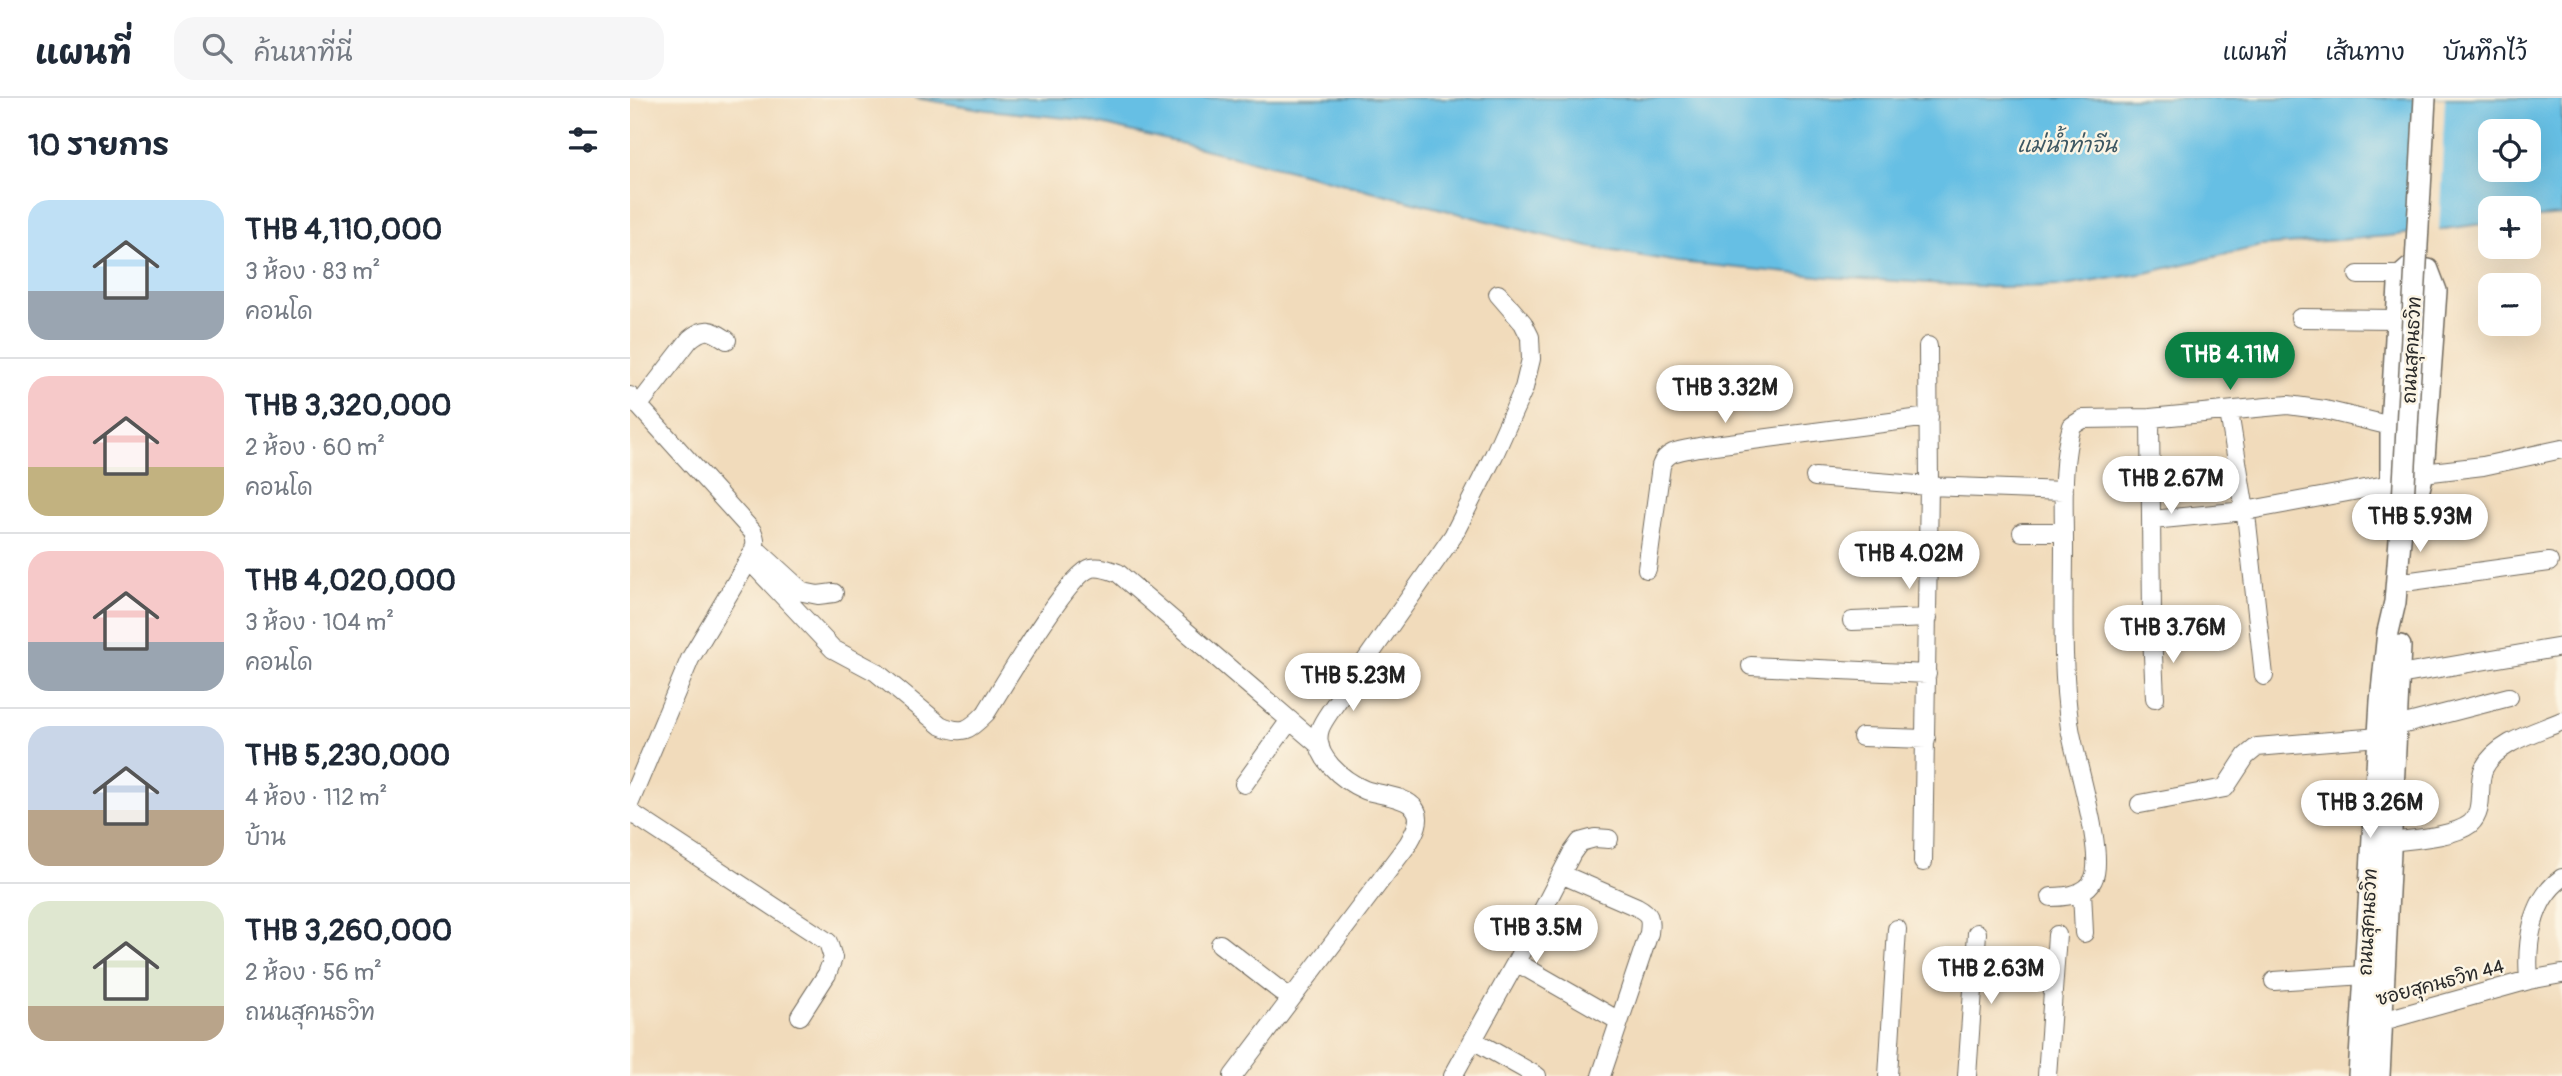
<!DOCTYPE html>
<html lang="th">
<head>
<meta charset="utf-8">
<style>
	:root { --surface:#fff; --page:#f6f6f7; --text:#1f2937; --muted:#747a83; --line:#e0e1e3; --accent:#0b8043 }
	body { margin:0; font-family:Pangolin,"Playpen Sans Thai",sans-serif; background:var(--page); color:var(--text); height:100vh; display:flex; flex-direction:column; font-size:26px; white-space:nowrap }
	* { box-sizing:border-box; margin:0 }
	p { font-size:23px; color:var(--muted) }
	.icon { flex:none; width:38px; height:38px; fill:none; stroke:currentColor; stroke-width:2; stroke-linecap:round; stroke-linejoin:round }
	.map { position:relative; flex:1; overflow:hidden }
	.panel { display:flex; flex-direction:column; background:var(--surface); width:630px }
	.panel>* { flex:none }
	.tools { position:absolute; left:1848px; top:21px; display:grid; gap:14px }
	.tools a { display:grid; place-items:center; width:63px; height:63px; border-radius:14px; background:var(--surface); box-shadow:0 7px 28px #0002; font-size:35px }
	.price { position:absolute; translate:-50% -60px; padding:0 16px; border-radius:24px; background:#fff; color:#222; font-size:23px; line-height:46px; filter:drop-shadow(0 2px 4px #0008) }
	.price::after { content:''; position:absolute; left:50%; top:42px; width:21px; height:16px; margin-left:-10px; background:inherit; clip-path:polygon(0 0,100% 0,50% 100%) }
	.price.on { background:var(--accent); color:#fff }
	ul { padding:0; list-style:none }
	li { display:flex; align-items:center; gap:21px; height:175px; padding:0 28px }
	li+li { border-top:2px solid var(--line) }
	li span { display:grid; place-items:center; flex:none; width:196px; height:140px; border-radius:21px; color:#555 }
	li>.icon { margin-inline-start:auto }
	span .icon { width:84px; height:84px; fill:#fffc; stroke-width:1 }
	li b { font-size:30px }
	h2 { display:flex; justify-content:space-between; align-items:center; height:84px; padding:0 28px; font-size:30px }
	header { display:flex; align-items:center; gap:42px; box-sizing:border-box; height:98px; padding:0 35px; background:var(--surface); border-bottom:2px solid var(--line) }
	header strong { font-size:33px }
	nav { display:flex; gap:38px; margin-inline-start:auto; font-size:24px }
	.search { width:490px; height:63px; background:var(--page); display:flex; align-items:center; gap:18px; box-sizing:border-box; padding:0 24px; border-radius:21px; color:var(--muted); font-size:26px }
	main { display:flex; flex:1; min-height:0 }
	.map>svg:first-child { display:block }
	.water { fill:#66bfe4; stroke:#487588; stroke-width:2; fill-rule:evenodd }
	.pier { fill:#f1dbbb }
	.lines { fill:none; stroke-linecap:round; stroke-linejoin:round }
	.minor-casing { stroke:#70695d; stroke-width:20 }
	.major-casing { stroke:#70695d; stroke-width:24 }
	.minor { stroke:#fff; stroke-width:18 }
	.major { stroke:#fff; stroke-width:21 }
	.major-bridge-casing { stroke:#70695d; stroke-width:24; stroke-linecap:butt }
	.major-bridge { stroke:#fff; stroke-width:21 }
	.labels { text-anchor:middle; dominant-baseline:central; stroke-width:5; stroke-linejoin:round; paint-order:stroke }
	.street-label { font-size:19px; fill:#2b2b2b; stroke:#fcf5e5 }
	.water-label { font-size:21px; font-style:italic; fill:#3d5762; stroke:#fcf5e5 }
</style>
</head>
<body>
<header>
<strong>แผนที่</strong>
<div class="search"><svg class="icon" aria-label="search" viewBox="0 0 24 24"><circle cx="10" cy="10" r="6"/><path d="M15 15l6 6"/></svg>ค้นหาที่นี่</div>
<nav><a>แผนที่</a><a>เส้นทาง</a><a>บันทึกไว้</a></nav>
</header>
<main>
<section class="panel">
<h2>10 รายการ<svg class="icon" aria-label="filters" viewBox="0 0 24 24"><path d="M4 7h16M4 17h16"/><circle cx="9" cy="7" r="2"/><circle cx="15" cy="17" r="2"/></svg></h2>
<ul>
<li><span style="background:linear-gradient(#bfe0f5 65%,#9aa5b1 0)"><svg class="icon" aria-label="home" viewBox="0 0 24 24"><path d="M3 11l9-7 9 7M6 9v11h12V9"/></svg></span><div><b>THB 4,110,000</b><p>3 ห้อง · 83 m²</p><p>คอนโด</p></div></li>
<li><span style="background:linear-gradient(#f6c9c9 65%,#c2b280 0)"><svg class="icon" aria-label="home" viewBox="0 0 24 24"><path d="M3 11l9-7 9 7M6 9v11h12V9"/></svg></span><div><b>THB 3,320,000</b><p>2 ห้อง · 60 m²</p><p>คอนโด</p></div></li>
<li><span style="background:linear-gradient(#f6c9c9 65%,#9aa5b1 0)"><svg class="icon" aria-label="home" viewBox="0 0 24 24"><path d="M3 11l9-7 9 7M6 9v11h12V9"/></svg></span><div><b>THB 4,020,000</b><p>3 ห้อง · 104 m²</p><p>คอนโด</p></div></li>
<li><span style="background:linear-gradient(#c9d6e8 60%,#b9a48a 0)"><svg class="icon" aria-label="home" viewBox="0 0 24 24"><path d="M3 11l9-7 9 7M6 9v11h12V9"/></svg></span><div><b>THB 5,230,000</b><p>4 ห้อง · 112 m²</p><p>บ้าน</p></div></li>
<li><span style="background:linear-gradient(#dfe7d0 75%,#b9a48a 0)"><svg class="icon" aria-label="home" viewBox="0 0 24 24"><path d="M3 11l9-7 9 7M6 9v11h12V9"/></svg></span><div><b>THB 3,260,000</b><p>2 ห้อง · 56 m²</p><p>ถนนสุคนธวิท</p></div></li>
</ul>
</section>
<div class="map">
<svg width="1932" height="978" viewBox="0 0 1932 978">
	<rect width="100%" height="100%" fill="#fcf5e5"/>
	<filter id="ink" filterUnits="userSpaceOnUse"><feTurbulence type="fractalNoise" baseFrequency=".0143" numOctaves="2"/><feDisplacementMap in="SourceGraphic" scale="14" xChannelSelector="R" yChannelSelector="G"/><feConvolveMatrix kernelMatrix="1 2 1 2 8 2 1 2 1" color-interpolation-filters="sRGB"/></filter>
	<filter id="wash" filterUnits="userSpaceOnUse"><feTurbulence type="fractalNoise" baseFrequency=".00686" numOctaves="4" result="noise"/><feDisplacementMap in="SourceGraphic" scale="28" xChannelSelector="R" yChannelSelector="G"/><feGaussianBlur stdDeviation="1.57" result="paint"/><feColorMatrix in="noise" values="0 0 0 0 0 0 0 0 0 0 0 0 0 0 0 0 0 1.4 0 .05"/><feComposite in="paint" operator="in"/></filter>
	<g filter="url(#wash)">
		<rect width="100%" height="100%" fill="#f1dbbb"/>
		<!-- water -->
		<path class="water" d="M285,0H1932V117L1899,120V110H1860V125L1759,138L1631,148L1516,175L1433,188L1366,189L1198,179L1048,164L959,149L664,73L455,22L357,12ZM1860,33H1899V72H1860Z"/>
		<!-- pier -->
		<path class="pier" d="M1795,0H1815L1809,135L1788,138Z"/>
	</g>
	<g filter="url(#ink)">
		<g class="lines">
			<defs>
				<path id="minor" d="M1728,177H1772
					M1670,220L1767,221
					M0,298L122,433C128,444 125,450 119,462L60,561L0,704
					M9,307L60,241C76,228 81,232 97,242
					M1599,314L1617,425L1634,578
					M1520,320L1522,516
					M1793,375L1853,368L1932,351
					M1185,379L1299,388L1298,248
					M1522,422L1615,413L1761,386
					M1392,434H1434
					M125,450L173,494L188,497L204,495
					M119,462L203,551L246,574L310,627C332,637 339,633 356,615C372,590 438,476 461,470C470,468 480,472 488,475L690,648
					M1017,471L1031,368C1036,352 1054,352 1069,349L1299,319
					M1767,485L1919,464
					M1222,523L1298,520
					M1522,536L1525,600
					M1121,568L1297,576
					M1757,579L1932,549
					M1767,628L1879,599
					M1232,639L1296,641
					M614,686L660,622
					M1510,706L1595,690L1616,658L1627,649L1749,639
					M0,714L198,844L203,860L197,876L170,918
					M1761,744C1782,741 1823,739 1840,726C1856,712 1846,687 1854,670C1867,644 1907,634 1932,623
					M1293,764L1299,388L1434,393
					M931,776L1007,809C1020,816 1021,820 1019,835L971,978
					M1452,793L1454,835
					M1421,799C1435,799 1456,797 1463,782C1476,757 1445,662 1440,630C1431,569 1434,506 1434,444C1434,406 1431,364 1442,328L1453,321L1520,320L1658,307L1695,312L1761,328
					M590,846L661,901
					M886,864L989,923
					M1899,882C1896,847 1901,802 1932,780
					M1644,883L1735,877
					M1742,926L1899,882L1932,876
					M843,942L907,978
					M603,978L778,746C783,737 793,722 785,711C777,698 749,697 735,692C714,683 681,658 690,631C692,625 697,618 701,612L823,438L864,357L894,290L901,261L900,239L893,225L868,196
					M823,978L886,864L942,755L950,744L965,740L979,741
					M1258,978L1267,831
					M1337,978L1347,835
					M1417,978L1427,837"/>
				<path id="major" d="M1770,419L1761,386V328L1769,187L1772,177L1780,170L1798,172L1806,193L1793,375L1783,415L1776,425
					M1729,978L1751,603L1758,534L1765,504L1773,404
					M1749,978L1770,548"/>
			</defs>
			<!-- minor casing -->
			<use href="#minor" class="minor-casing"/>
			<!-- major casing -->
			<use href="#major" class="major-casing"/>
			<!-- minor -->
			<use href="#minor" class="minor"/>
			<!-- major -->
			<use href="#major" class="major"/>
			<defs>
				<path id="major-bridge" d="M1773,404L1795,0"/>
			</defs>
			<!-- major-bridge casing -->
			<use href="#major-bridge" class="major-bridge-casing"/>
			<!-- major-bridge -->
			<use href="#major-bridge" class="major-bridge"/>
		</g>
	</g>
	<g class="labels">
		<!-- street labels -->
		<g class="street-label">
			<text transform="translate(1782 252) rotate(-87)">ถนนสุคนธวิท</text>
			<text transform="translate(1738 824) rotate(-87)">ถนนสุคนธวิท</text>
			<text transform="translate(1810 885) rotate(-15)">ซอยสุคนธวิท 44</text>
		</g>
		<!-- water labels -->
		<g class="water-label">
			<text x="1437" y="47">แม่น้ำท่าจีน</text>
		</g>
	</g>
</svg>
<div class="tools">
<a><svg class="icon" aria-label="locate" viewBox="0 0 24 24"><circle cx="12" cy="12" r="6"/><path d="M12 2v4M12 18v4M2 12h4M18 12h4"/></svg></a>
<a>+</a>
<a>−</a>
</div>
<b class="price on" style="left:1600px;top:294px">THB 4.11M</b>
<b class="price" style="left:1095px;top:327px">THB 3.32M</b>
<b class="price" style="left:1541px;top:418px">THB 2.67M</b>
<b class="price" style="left:1790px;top:456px">THB 5.93M</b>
<b class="price" style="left:1279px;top:493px">THB 4.02M</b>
<b class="price" style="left:1543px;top:567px">THB 3.76M</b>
<b class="price" style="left:723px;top:615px">THB 5.23M</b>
<b class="price" style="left:1740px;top:742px">THB 3.26M</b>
<b class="price" style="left:906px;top:867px">THB 3.5M</b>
<b class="price" style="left:1361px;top:908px">THB 2.63M</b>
</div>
</main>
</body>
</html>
